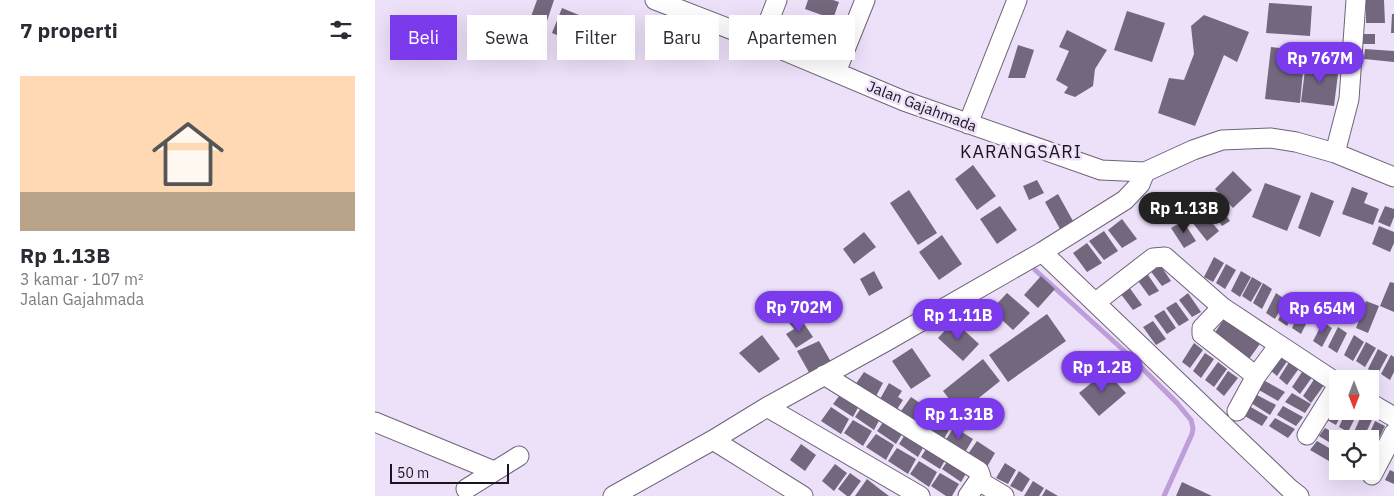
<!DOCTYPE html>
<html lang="id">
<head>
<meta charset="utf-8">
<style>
	:root { --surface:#fff; --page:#f7f7f7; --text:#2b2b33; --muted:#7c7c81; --line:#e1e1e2; --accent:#7c3aed }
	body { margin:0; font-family:"IBM Plex Sans",sans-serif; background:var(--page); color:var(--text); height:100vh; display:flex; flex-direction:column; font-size:19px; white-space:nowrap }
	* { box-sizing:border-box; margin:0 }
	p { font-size:16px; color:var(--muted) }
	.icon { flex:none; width:28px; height:28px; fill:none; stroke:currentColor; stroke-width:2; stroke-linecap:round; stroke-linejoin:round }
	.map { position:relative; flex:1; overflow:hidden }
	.sheet { display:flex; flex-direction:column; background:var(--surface); width:375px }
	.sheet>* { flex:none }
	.banner { position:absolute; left:15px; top:15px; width:475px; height:45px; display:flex; gap:10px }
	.needle { width:32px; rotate:180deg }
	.controls { position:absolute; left:954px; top:370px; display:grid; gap:10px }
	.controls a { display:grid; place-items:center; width:50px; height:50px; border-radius:0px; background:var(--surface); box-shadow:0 5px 20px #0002; font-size:25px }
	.scale { position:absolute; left:15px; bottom:12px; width:119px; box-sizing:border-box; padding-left:5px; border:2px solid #1a151e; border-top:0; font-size:14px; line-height:18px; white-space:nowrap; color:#1a151e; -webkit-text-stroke:4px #ede0f9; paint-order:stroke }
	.price { position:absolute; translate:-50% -42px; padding:0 11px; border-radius:18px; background:var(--accent); color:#fff; font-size:16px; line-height:32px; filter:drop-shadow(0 1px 2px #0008) }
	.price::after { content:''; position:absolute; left:50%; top:30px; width:15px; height:11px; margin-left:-8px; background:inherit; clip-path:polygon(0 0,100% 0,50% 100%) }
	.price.current { background:#222; color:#fff }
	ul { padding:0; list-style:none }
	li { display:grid; align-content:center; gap:10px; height:265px; padding:0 20px }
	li+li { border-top:1px solid var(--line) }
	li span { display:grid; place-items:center; height:155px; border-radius:0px; color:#555 }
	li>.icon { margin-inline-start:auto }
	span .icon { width:90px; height:90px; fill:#fffc; stroke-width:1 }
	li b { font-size:21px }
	h2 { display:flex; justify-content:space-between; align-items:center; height:60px; padding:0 20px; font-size:21px }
	.tag { padding:0 18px; border-radius:0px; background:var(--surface); box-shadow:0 5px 20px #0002; font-size:18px; line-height:45px }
	.tag.current { background:var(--accent); color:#fff }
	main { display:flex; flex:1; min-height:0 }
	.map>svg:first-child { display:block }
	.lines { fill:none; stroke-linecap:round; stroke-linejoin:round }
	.stream { stroke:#bd9ed9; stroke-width:5 }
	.building { fill:#73677e }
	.minor-casing { stroke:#6e6379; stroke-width:21 }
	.minor { stroke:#fff; stroke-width:19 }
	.labels { text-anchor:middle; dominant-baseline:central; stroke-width:5; stroke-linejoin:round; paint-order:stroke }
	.street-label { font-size:15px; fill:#1a151e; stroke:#ede0f9 }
	.quarter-label { font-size:18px; letter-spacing:1px; fill:#1a151e; stroke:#ede0f9 }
</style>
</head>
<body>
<main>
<section class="sheet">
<h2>7 properti<svg class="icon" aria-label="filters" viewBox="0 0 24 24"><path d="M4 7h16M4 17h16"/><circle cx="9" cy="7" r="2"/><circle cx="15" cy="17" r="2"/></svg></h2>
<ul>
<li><span style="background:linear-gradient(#ffd9b3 75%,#b9a48a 0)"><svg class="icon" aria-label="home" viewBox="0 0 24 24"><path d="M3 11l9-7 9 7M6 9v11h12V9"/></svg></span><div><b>Rp 1.13B</b><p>3 kamar · 107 m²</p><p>Jalan Gajahmada</p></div></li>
</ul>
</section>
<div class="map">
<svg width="1019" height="496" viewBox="0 0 1019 496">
	<rect width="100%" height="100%" fill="#ede0f9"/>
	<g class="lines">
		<!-- stream -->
		<path class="stream" d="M660,270L756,357L802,403L816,420L818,428L817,434L789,496"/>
	</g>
	<!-- building -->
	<path class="building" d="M162,0H179L170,27L154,22Z
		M433,0H458L464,2L458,19L430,9Z
		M991,0H1009L1010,23H991Z
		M894,3L937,6L935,36L891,33Z
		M187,8L228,25L218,50L177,33Z
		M752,11L790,23L777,62L739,50Z
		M1017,14H1019V33H1016Z
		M829,15L874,32L862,62L849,55L820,126L783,113L794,78L809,80L819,54L816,26Z
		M237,20L257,27L247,57L226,50Z
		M692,30L732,50L720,69L718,86L700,97L689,93L693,87L681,80L694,51L684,47Z
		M985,34H1000V44H985Z
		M643,45L659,50L650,78H633Z
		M896,47L930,51L925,103L890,99Z
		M990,49L1019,51V62L989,59Z
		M931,62L964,66L959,106L926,102Z
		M598,165L621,196L602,210L580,179Z
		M858,171L877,190L858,208L840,189Z
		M662,180L669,193L654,200L648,186Z
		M890,183L926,196L912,231L877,217Z
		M977,187L993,193L989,203L1004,209L998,225L967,214Z
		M534,190L562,233L543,245L515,203Z
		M936,192L959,201L945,237L923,228Z
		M683,194L698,221L685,229L670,202Z
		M838,197L855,221L847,226L831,202Z
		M625,206L642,230L622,244L605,219Z
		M1010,206L1019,209V217L1015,227L1003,222Z
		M825,208L844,231L832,241L813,217Z
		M747,219L762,239L747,248L733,230Z
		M808,221L821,241L809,248L796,228Z
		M1004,226L1019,232V243L1015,252L997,244Z
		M729,231L743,251L729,260L714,241Z
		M489,232L501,247L479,264L468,249Z
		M567,235L587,264L564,280L544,252Z
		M712,243L727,263L712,272L698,253Z
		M839,257L849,263L838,282L829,277Z
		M784,263L796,281L787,286L774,269Z
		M851,264L861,270L850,289L841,283Z
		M499,271L508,288L494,296L485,279Z
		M866,271L876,277L865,297L856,291Z
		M771,272L784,291L774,296L761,278Z
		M666,276L680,289L663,308L649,295Z
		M877,277L887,283L876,302L867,296Z
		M1015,282L1019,283V312L1005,306Z
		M888,283L897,289L887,309L878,303Z
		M754,287L767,305L758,310L745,293Z
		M632,293L655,313L638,330L616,310Z
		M813,293L826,312L817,317L804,300Z
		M901,293L911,300L900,319L891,313Z
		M913,301L923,307L912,326L903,320Z
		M991,301L1004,306L993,333L981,328Z
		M801,302L814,320L804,326L791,308Z
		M927,308L936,314L926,334L917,328Z
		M789,310L801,328L792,334L779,316Z
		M672,314L691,341L633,382L614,355Z
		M424,316L438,337L421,348L411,334L419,329L414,323Z
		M851,316L887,341L874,359L839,334Z
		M579,321L604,344L588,361L563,338Z
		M778,321L791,339L781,345L768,327Z
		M948,322L957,328L947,347L938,341Z
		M963,327L972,333L962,353L953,347Z
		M387,335L405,359L384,373L364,353Z
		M979,335L989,342L978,361L969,355Z
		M444,341L456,362L436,376L422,351Z
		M991,342L1001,348L990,367L981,361Z
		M819,343L828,350L815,368L807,362Z
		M537,348L556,376L536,389L517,361Z
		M1003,349L1013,355L1002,375L993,369Z
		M906,350L915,357L902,376L894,369Z
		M830,353L839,359L826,378L818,371Z
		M1016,355L1019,357V372L1015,380L1006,374Z
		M608,359L625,381L585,413L568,391Z
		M916,359L925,367L912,385L904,378Z
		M843,362L852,369L839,387L830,380Z
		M929,369L938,376L925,394L917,387Z
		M731,371L751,393L724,416L704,393Z
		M853,371L863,378L849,396L841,389Z
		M489,372L508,383L500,398L480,385Z
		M940,378L949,385L936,403L928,396Z
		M890,381L910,392L903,401L884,390Z
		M514,383L527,391L523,397L528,400L521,411L504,401Z
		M468,391L486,402L478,417L458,404Z
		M917,393L936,404L930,413L910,402Z
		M882,395L901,405L895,415L876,403Z
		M536,397L554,409L546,424L526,411Z
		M962,401V411H968L961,425L952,420Z
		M489,404L507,415L499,430L480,417Z
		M874,406L893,417L887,426L868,415Z
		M908,406L928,417L921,426L902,415Z
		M456,407L474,419L466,434L446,421Z
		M971,411L983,412L973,432L964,427Z
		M559,412L577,424L569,439L549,426Z
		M987,414L997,420L988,439H986L978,434Z
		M511,418L530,429L521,444L502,431Z
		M900,418L920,429L913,438L894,426Z
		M478,420L497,431L488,446L469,433Z
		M1000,421L1010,426L1000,447L995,444V439H992Z
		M579,427L598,439L589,454L570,441Z
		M950,428L971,439H962V447L944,436Z
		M533,430L551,442L543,457L524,444Z
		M501,434L519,445L511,460L491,447Z
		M602,441L620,453L612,467L593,454Z
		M942,441L961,452L954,461L935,450Z
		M555,443L573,455L565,469L546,457Z
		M426,444L441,455L430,471L415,460Z
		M522,448L541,459L533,474L513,461Z
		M576,456L595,467L586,482L567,469Z
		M544,461L562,472L554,487L535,474Z
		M630,463L641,470L633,484L621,478Z
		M460,464L472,473L459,491L447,481Z
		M1015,470L1019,472V484L1010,480Z
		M644,471L655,479L647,492L635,486Z
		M475,473L486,481L475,496H472L463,489Z
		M565,473L584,484L577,496H571L556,486Z
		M492,479L502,487L514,496H480Z
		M658,481L669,488L664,496H649Z
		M807,482L837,496H801Z
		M671,489L683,496H667Z"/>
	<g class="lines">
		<defs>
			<path id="minor" d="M280,0L386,41L529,101L726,170L770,172L818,150L847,140L895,138L921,142L960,153L1019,177
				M386,41L402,0
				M461,72L490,0
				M593,124L642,0
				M960,153L974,99L981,0
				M667,252L915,489L924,496
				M721,302L778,258L790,257L847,307L962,383
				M847,307L827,328V334L881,376
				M449,375L604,471L606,477L593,496
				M995,403L1019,417
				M392,407L545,496
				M862,411L881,376L904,345
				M0,422L119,471
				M932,435L962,387
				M338,440L428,496
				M997,475L1019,433
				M604,481L629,496
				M91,489L144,456
				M238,496L338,440L392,407L510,342L667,252L750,200L765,184L770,172"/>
		</defs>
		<!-- minor casing -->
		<use href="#minor" class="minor-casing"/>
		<!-- minor -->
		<use href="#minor" class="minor"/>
	</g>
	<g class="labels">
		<!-- street labels -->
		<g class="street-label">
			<text transform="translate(547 106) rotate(21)">Jalan Gajahmada</text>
		</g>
		<!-- quarter labels -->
		<g class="quarter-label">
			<text x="646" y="151">KARANGSARI</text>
		</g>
	</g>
</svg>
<div class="controls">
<a><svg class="needle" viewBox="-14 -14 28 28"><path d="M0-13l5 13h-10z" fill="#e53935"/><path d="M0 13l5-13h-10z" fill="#7c7c81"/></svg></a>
<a><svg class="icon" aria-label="locate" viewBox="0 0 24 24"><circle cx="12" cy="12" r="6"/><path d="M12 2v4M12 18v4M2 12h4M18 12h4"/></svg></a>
</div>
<div class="scale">50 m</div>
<b class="price" style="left:945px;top:84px">Rp 767M</b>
<b class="price current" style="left:809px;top:234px">Rp 1.13B</b>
<b class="price" style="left:424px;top:333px">Rp 702M</b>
<b class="price" style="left:947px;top:334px">Rp 654M</b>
<b class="price" style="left:583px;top:341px">Rp 1.11B</b>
<b class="price" style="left:727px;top:393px">Rp 1.2B</b>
<b class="price" style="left:584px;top:440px">Rp 1.31B</b>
<div class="banner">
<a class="tag current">Beli</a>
<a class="tag">Sewa</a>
<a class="tag">Filter</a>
<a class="tag">Baru</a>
<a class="tag">Apartemen</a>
</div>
</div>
</main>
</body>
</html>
